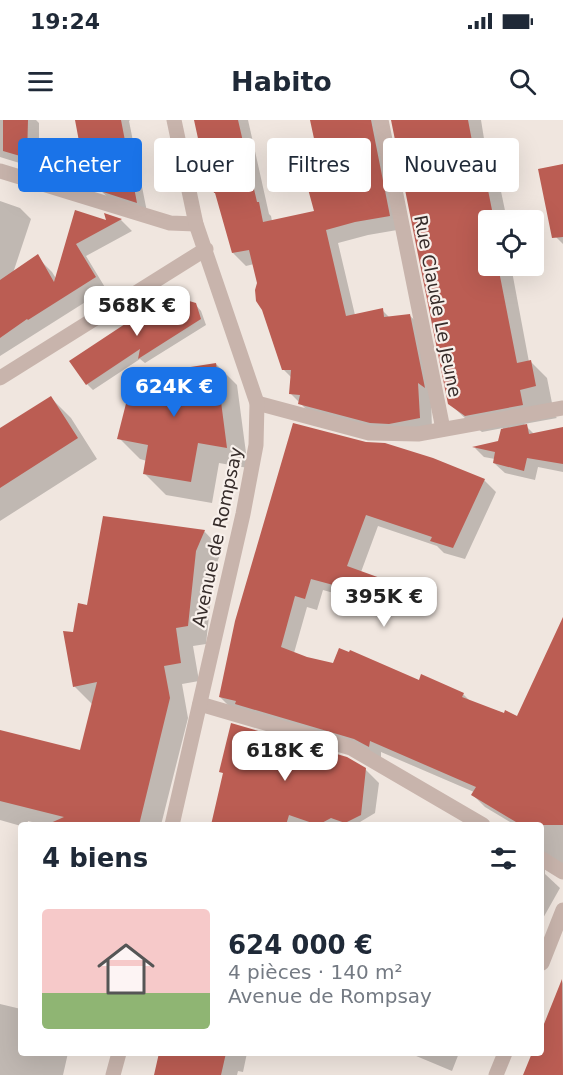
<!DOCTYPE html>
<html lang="fr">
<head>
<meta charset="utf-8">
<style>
	:root { --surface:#fff; --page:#f2f2f3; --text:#1f2937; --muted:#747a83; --accent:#1a73e8 }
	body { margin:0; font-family:"DejaVu Sans",sans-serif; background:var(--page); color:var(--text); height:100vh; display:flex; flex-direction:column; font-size:22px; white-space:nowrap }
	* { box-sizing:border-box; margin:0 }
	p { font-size:20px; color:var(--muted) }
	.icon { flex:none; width:33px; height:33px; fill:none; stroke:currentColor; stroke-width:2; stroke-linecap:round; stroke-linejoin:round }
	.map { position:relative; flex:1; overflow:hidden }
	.side { position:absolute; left:18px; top:702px; width:526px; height:234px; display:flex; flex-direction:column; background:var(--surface); border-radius:6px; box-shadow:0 6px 24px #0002 }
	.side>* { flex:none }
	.guide { position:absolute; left:18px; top:18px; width:528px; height:54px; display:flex; gap:12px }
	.buttons { position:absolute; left:478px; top:90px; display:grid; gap:12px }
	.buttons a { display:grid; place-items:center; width:66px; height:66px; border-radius:6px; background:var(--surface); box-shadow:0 6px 24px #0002; font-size:30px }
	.price { position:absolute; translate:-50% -51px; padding:0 14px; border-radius:12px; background:#fff; color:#222; font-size:20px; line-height:39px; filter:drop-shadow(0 2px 3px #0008) }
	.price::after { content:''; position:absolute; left:50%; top:36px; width:18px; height:14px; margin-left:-9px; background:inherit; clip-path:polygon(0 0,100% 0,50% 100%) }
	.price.on { background:var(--accent); color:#fff }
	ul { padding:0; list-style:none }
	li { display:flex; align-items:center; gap:18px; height:150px; padding:0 24px }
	li span { display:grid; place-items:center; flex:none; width:168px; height:120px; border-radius:6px; color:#555 }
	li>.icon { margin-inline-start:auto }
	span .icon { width:72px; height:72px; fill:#fffc; stroke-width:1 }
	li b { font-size:26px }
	h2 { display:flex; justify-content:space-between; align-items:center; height:72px; padding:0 24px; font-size:26px }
	.tag { padding:0 21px; border-radius:6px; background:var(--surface); box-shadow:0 6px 24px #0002; font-size:21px; line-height:54px }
	.tag.on { background:var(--accent); color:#fff }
	.status { display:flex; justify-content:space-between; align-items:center; height:42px; padding:0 30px; background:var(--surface); direction:ltr }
	.status svg { height:16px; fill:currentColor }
	header { display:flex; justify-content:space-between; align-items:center; height:78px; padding:0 24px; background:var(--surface); font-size:27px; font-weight:800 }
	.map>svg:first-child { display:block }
	.shadow { fill:#0003 }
	.building { fill:#bb5d53 }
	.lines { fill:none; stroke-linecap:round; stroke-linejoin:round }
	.service { stroke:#c8b4ac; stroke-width:15 }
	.minor { stroke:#c8b4ac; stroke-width:15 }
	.tertiary { stroke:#c8b4ac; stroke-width:15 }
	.labels { text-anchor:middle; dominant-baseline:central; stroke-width:4.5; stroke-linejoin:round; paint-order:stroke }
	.street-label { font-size:18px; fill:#362c2a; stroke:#f8f0eb }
</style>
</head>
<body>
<div class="status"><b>19:24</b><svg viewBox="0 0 49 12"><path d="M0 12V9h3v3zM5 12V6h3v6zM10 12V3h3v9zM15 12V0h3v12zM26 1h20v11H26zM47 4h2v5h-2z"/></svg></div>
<header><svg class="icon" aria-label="menu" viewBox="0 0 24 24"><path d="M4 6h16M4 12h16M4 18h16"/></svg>Habito<svg class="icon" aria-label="search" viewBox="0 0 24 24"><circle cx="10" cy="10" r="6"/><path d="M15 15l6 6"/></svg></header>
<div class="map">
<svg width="563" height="955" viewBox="0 0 563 955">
	<rect width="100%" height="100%" fill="#f0e6df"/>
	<!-- shadow -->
	<path class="shadow" d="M0,0H36L39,3V49L0,37Z
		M76,0H130L129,1L147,92L113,82L101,71L95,42H93L82,31Z
		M195,0H248L269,94L271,96L272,101L315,92L326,66L311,0H381L403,109L368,115L338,123L355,195L382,190L390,198L409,195L423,208L431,274L432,311L403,316L313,296L290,273L292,258L283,249L254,144L246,146L233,133Z
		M392,0H481L486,31L494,38L507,100H489V146H511L529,242L530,241L547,258L552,283L544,285L557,298L524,304L535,315L563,309V352L538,347L535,360L505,353L494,343L495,339L484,337L475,328L499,323L503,308L482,312L467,300L449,283Z
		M563,45V124L552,113Z
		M0,81L20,88L31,99L11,159L40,140L52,152L57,160L76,92L108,102L106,95L121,100L132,111L86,136L106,169L0,236Z
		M195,184L201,191L206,205L145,243L140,239L93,270L87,264Z
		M216,244L237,265L248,348L219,343L212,383L166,375L145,354L147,341L140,339L119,318Z
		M51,278L71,298L97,339L0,401V310Z
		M294,304L484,360L496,372L465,439L444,433L437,426L378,406L361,452L404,468L416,480L412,495L323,470L317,490L307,487L294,533L306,538L419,562L463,574L471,582L518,598L563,505V744L545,747V754L560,768L542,800V705H515L485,687L473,675L474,672L381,632V638L232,589L220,577Z
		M204,411L222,430L214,450L206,524L193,526L199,561L182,564L188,598L161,705H44L28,701L27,705L21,706L0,700V613L82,632L93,585L74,566V514L88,486Z
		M365,649L379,663L375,693L355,705H212L224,654L221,651Z
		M563,861V955H531L533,933H542V913Z
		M0,884L21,889V933H68L63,955H0Z
		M161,933H247L243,952L238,951L237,955H158Z
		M409,933H459L452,951Z"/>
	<!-- building -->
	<path class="building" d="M3,0H28L27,38L3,31Z
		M75,0H121L137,83L100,71L92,30L81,32Z
		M194,0H238L257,82H259L263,102L314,91L308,69L324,65L310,0H371L390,96L355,102L326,110L346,196L383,188L384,197L410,194L425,268L418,263L420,298L389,304L370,303L298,284L300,275L289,274L291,250H282L262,190L256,181L255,170L257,163L249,130L232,133L215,73H214L199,23Z
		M391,0H468L472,21L478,20L494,100H489V146H498L517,243L531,240L536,266L520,270L523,285L465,296L448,284Z
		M563,44V117L552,118L538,49Z
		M75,90L106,100L104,93L122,99L76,124L96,157L28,200L27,199L0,218V160L38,134L54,162Z
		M172,176L196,183L201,199L138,239L140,229L86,265L69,241L125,204L126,205Z
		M216,243L227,328L198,323L191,362L143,354L148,325L117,319L133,256Z
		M51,276L78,318L0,368V308Z
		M293,303L366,322L385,323L433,338L485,359L453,428L430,421L432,417L366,395L347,446L405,467L400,483L311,459L305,479L295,476L281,527L307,537L333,543L339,528L349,532L350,530L419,560L421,554L464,573L462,577L504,593L505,590L517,596L563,497V705H521L471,675L476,667L370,621L369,627L354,619L235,584L236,581L219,577L235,501Z
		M527,304L529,314L563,307V344L527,338L524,351L493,343L495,332L472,327L498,321L501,309Z
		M103,396L205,410L196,431L188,506L176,508L181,543L164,546L170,578L139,705H46L64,697L0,681V610L80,630L97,562L73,567L63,511L73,512L78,483L87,485Z
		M231,603L347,637L366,648L361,695L345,703L331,698L318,705L289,695L286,705H211L223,653L219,652Z
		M562,859L563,955H523L532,933H542V909Z
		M159,933H226L221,955H154Z"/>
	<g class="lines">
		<!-- service -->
		<path class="service" d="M381,0L443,309"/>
		<!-- minor -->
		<path class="minor" d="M0,51L170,103L196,104
			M257,283L369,313L418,314L563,288
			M200,584L351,628L483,705
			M542,739L563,752
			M542,843L563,790
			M496,955L505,933"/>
		<!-- tertiary -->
		<path class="tertiary" d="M0,258L206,129
			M172,705L243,394L256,325L257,283L196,104L174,0
			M113,955L119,933"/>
	</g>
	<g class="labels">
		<!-- street labels -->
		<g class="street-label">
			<text transform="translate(438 186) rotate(79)">Rue Claude Le Jeune</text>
			<text transform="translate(217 417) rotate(-78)">Avenue de Rompsay</text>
		</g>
	</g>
</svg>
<div class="buttons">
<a><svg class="icon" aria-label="locate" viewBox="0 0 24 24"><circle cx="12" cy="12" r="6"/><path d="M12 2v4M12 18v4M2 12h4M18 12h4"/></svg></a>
</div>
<b class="price" style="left:137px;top:217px">568K €</b>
<b class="price on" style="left:174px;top:298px">624K €</b>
<b class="price" style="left:384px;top:508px">395K €</b>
<b class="price" style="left:285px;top:662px">618K €</b>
<div class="guide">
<a class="tag on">Acheter</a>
<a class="tag">Louer</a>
<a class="tag">Filtres</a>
<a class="tag">Nouveau</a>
</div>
<section class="side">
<h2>4 biens<svg class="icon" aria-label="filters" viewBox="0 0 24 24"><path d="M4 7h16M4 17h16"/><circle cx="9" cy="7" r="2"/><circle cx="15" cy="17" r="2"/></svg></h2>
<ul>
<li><span style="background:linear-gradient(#f6c9c9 70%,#8fb573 0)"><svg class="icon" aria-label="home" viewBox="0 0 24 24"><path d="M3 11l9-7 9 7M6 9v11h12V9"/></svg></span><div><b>624 000 €</b><p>4 pièces · 140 m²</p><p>Avenue de Rompsay</p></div></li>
</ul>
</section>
</div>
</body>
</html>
